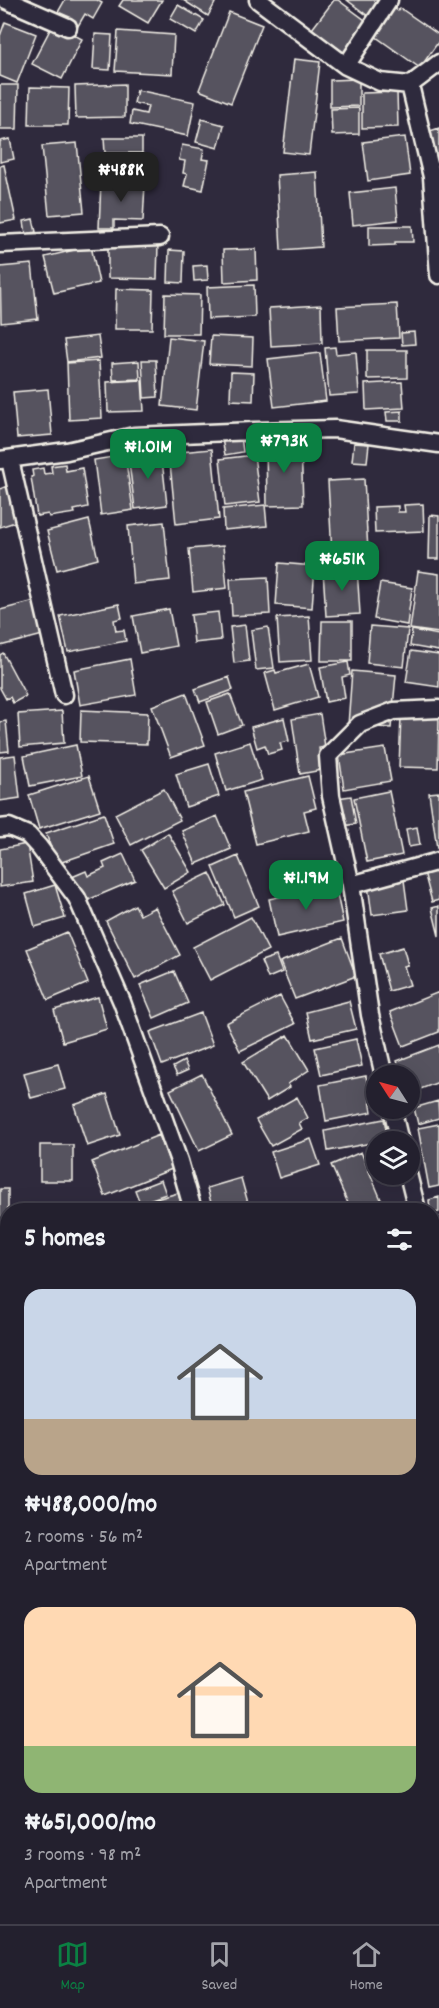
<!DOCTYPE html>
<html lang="en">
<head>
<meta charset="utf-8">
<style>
	:root { --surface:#23202e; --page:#2b2836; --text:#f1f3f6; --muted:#a3a3aa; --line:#403e4a; --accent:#0b8043 }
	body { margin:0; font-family:Dekko,sans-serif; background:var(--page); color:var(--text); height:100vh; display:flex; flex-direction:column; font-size:22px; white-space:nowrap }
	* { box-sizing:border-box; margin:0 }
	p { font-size:20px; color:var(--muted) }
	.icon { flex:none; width:33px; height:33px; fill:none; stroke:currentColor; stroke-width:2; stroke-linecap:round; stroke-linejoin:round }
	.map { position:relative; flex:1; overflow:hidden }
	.side { position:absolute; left:0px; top:1203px; width:440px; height:722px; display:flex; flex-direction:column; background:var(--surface); border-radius:24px 24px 0 0; box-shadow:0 6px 24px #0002,0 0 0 2px var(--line) }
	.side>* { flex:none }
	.needle { width:39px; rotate:306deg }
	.fabs { position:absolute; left:366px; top:1065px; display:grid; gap:12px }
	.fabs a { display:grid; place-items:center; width:54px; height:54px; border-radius:50%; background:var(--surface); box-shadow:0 6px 24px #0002,0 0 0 2px var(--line); font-size:30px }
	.price { position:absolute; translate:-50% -51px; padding:0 14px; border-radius:12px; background:var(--accent); color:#fff; font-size:20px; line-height:39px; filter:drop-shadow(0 2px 3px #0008) }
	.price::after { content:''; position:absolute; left:50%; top:36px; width:18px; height:14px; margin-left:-9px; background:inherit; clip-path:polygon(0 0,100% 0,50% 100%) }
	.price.active { background:#222; color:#fff }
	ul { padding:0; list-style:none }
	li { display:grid; align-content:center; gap:12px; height:318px; padding:0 24px }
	li span { display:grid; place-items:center; height:186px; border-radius:18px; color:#555 }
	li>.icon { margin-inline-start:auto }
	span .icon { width:108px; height:108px; fill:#fffc; stroke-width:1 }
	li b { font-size:26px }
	h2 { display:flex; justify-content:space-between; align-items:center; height:72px; padding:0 24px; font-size:26px }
	.menu { display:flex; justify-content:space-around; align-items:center; height:84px; border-top:2px solid var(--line); background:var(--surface); font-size:16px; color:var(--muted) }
	.menu a { display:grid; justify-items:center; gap:3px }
	.menu .active { color:var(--accent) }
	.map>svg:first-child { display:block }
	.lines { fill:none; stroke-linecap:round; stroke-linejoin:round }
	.stream { stroke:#a19ea0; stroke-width:6 }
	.building { fill:#56525f; stroke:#f4f1e8; stroke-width:1.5 }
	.street-casing { stroke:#f4f1e8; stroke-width:21 }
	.street { stroke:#2f2a3d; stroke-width:16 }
</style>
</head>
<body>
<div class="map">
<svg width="439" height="1924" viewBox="0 0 439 1924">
	<rect width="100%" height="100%" fill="#2f2a3d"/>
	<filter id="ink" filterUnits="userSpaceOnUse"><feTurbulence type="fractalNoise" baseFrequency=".0167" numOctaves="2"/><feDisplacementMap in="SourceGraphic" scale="12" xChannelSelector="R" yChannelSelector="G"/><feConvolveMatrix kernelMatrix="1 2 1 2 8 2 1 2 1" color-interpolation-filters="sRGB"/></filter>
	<g filter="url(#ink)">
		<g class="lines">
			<!-- stream -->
			<path class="stream" d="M432,1378L439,1376
				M0,1529L8,1526"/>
		</g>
		<!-- building -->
		<path class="building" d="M65,0H97L102,3L93,19L85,14L78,26L57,14Z
			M123,0H162L148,23L119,6Z
			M183,0H211L215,3L208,16Z
			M334,0H338L369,23L346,54L312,29Z
			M347,0H380L368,16Z
			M178,5L204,20L196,34L170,19Z
			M391,6L398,11L400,8L439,35V41L420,68L372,34Z
			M229,12L262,25L231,103L199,90Z
			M5,22L36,34L17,83L0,76V36Z
			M53,24L82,39L62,79L32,64Z
			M118,31L174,35L172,74L115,71Z
			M95,34L112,35L110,70L93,69Z
			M294,59L320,62L309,155L283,152Z
			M359,79V106L330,107V80Z
			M125,84V117L76,118L75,86Z
			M0,85H18L17,129H0Z
			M30,87L69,88L68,125H29Z
			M137,90L195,102L188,136L130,124L132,111L146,114L148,106L134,103Z
			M397,92L398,127L362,128V93Z
			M359,108V134L332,135L331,109Z
			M202,119L224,125L218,148L196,142Z
			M439,128V171L427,132Z
			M405,137L410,175L368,181L363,142Z
			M104,138H142V153H105Z
			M10,139L14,159L0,162V141Z
			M77,143L84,212L49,215L42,146Z
			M182,145L204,149L202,159L209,160L203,190L184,186L187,174L183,173L185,161L179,160Z
			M143,154V174H106V155Z
			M4,165L16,220L0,223V166Z
			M317,172L321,247L281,250L277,175Z
			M101,182L145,184L143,221L114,220V228H99Z
			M395,188L398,220L353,225L350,193Z
			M33,219L36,232L26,234L24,221Z
			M369,226H412L413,242H395V245L369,246Z
			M108,243L158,244L157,279L108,278Z
			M91,246L99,283L54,293L45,257Z
			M256,249L257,280L224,282L223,250Z
			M169,250L184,251L183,283L168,282Z
			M32,264L38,319L1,323L0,267Z
			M207,265L208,280L194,281L193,266Z
			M254,285L255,317L208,319L207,287Z
			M116,289L153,290L152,329H115Z
			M165,294L200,295L199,334H164Z
			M397,304L399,338L339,341L337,307Z
			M321,305L322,343L271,346L269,308Z
			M414,332L415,344L402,345L401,333Z
			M98,336L101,358L67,362L64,340Z
			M211,336L253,338L252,366L209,364Z
			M169,337L204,341L196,410L162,406Z
			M335,347L336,354L356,352L359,394L329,396L325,348Z
			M367,350H407V378L367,379Z
			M320,353L326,401L274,407L268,359Z
			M142,360H156L158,397L144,398Z
			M99,361L102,418L69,420L67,363Z
			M139,361L140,379L113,380L112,363Z
			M231,372L254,373L253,401L230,400Z
			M142,380L144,411L108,412L107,382Z
			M402,382L404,408L366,410L365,384Z
			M48,389L52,435L17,438L13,392Z
			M402,411V421H387L386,412Z
			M241,436L243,452L225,455L222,439Z
			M301,442L303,505L267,506L266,443Z
			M354,443L369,444L367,462L352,461Z
			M212,449L219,519L176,524L169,453Z
			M161,451L167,505L135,509L128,455Z
			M125,455L133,510L101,515L94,460Z
			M254,455L260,502L225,506L220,459Z
			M65,464L66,471L82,468L88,507L74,510L75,513L49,517L48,514L37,516L31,477L33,476L32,470L43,468L44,474L52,473L51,466Z
			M364,479L368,551L332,553L328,481Z
			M7,486L18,521L0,527V489Z
			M423,504L424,531L375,533L374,507L398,506V512H405L404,505Z
			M265,505L267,526L224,530L223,509Z
			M430,515L439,516V559H429Z
			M89,520L98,559L57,570L47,531Z
			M164,522L170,580L133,584L128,526Z
			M223,546L227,588L193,592L189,549Z
			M279,563L315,566L312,608L276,605Z
			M357,568L360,614L326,616L323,570Z
			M418,571L439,574V633L410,629Z
			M268,577L270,614L232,616L230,579Z
			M380,583L412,588L407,625L374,619Z
			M35,601L43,635L0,646V610Z
			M119,604L122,618L114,620L116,631L124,630L126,641L68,652L60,616Z
			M169,609L176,646L140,653L133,616Z
			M218,612L221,640L194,643L191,615Z
			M309,616L312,660L280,662L277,618Z
			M322,621H352V661H321Z
			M245,625L249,661L234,663L230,627Z
			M370,626L408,629L404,667L367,663Z
			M268,627L274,668L256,670L251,630Z
			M412,630L439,635V651L410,646Z
			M411,651L439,655V687L406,682Z
			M3,653L26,696L13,703L10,697L6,699L0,688V655Z
			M130,659L136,695L80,705L74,670Z
			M348,662L350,675L342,677L345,698L326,702L320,667Z
			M309,664L318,697L275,710L265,673L275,670L276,673Z
			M352,671L396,675L391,728L348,725Z
			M229,677L233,690L200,702L195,689Z
			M186,693L205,745L171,757L152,706Z
			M230,694L242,725L218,734L207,702Z
			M81,710L148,713L147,744L80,742Z
			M62,711L64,743L20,747L18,714Z
			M320,714L325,747L319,748L322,770L300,774L292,719Z
			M401,716L439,717L438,768L399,767Z
			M284,718L289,741L280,743L282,750L268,754L265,745L257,748L251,727Z
			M6,721L9,751L0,752V722Z
			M250,742L262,780L226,791L215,753Z
			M76,745L82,776L30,786L24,756Z
			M385,748L391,781L344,789L339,755Z
			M15,755L20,798L0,801V757Z
			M209,764L219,796L186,807L176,774Z
			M89,776L100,810L39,829L29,795Z
			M308,776L316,808L304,811L309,831L256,844L243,792Z
			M164,789L180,820L131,845L115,814Z
			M389,791L402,855L367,862L354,798Z
			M439,792V847L437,848L429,793Z
			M351,796L356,824L342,826L337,798Z
			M104,814L114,844L56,864L46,833Z
			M217,816L231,849L196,864L182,831Z
			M417,827L420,845L409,847L406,829Z
			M168,833L191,872L164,888L141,850Z
			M27,844L33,882L0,887V849Z
			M123,854L135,880L83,902L72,877L86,871L88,876L105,868L103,863Z
			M238,856L259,906L234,917L213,867Z
			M439,868V900L432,902L424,872Z
			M210,873L225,905L188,923L172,891Z
			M404,880L408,910L372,915L368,885Z
			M55,885L65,918L35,927L26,894Z
			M335,885L343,922L277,937L269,899Z
			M135,905L140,915L155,907L180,955L135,979L106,921Z
			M439,906V936L432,908Z
			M251,917L268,950L210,980L193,947Z
			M67,932L88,983L48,1000L27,949Z
			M342,938L356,976L295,999L280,962Z
			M403,947L408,965L404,966L410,985L389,991L379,954Z
			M276,956L282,972L268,978L261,961Z
			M174,971L188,1003L154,1018L140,985Z
			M439,992V1032L403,1046L390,1012Z
			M280,996L295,1024L240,1051L226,1023Z
			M98,997L107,1029L63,1042L54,1010Z
			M349,1001L356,1029L312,1039L306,1012Z
			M201,1013L213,1045L162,1065L150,1032Z
			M288,1035L309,1070L288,1084L290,1087L267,1101L243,1062Z
			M356,1039L362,1066L321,1075L315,1048Z
			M439,1045V1082L410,1093V1076H403L397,1061Z
			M184,1061L188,1070L177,1075L173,1067Z
			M58,1064L65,1089L31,1098L24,1073Z
			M202,1074L232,1135L199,1151L170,1090Z
			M366,1076L372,1112L326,1121L320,1085Z
			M107,1094L120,1135L87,1146L74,1105Z
			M297,1097L308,1118L299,1123L302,1129L271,1146L256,1120Z
			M438,1101L439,1118L418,1124L414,1108Z
			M384,1119L388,1140L328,1151L325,1131Z
			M439,1124V1186L429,1188L418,1128Z
			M159,1135L172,1169L105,1196L92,1162Z
			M311,1139L320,1165L279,1178L271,1152Z
			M40,1145H73V1181H40Z
			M361,1152L385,1209L382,1210H351L331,1165Z
			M241,1178L250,1210H213L207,1188Z
			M161,1180L166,1194L140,1203L135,1190Z
			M0,1189H8V1221H0Z
			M178,1193L183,1210H132L131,1206Z
			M439,1197V1212L432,1214V1210H430L429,1200Z
			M439,1253V1287L432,1289V1254Z
			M0,1278L8,1279V1306H0Z
			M432,1405H439L438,1470H432Z
			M8,1441V1477L0,1479V1443Z
			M3,1573L8,1593L0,1595V1574Z
			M8,1597V1636L0,1639V1599Z
			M436,1630L439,1631V1668L432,1665V1642Z
			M8,1642V1674L0,1676V1644Z
			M434,1674L439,1676V1713L432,1711V1679Z
			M432,1711L439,1714L432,1735Z
			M0,1719H8V1760H0Z
			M432,1747L439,1749V1786L432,1783Z
			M0,1772H8V1806H0Z
			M432,1793L439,1797V1834L432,1847Z
			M0,1811H8V1847H0Z
			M24,1917H70L69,1924H23Z
			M126,1917H165L164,1924H125Z
			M192,1917H259V1924H192Z
			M316,1917H347V1924L316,1923Z"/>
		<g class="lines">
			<defs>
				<path id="street" d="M6,0L68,27
					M258,0L346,66L380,82L410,85L439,63
					M346,66L389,0
					M410,85L432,177L439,275
					M0,244L160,237
					M0,460L67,451L134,436L254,431L335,429L439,444
					M10,460L64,695
					M0,828L9,827L28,835L39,847L77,898L122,1002L179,1161L193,1210
					M351,885L439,861
					M384,1076L370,1015L351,885L331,796L328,756L360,724L394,711L439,709
					M392,1108L400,1142
					M408,1174L417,1210
					M432,1230L439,1227
					M0,1334H8
					M432,1572L439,1571
					M432,1878L439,1871
					M432,1903L439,1907
					M79,1924L80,1917
					M283,1924V1917
					M355,1924L359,1917"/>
			</defs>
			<!-- street casing -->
			<use href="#street" class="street-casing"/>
			<!-- street -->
			<use href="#street" class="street"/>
		</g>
	</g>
</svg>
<div class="fabs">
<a><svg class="needle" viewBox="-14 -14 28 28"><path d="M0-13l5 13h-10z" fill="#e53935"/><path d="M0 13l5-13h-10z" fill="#a3a3aa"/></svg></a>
<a><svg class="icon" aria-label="layers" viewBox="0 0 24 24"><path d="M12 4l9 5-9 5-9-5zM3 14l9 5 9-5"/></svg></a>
</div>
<b class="price active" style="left:121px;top:203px">₦488K</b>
<b class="price" style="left:284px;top:474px">₦793K</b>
<b class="price" style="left:148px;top:480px">₦1.01M</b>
<b class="price" style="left:342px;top:592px">₦651K</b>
<b class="price" style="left:306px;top:911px">₦1.19M</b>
<section class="side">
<h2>5 homes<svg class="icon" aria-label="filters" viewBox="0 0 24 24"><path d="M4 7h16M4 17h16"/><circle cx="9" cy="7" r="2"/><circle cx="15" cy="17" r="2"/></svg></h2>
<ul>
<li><span style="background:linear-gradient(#c9d6e8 70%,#b9a48a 0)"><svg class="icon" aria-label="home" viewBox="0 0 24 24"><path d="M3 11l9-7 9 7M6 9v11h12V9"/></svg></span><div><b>₦488,000/mo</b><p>2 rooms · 56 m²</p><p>Apartment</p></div></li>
<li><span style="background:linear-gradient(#ffd9b3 75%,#8fb573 0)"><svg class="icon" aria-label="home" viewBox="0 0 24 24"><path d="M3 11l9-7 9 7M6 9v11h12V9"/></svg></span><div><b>₦651,000/mo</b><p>3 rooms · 98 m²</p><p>Apartment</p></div></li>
</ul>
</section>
</div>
<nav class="menu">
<a class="active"><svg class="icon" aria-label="map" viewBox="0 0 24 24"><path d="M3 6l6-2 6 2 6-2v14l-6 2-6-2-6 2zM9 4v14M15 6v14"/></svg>Map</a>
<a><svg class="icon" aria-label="saved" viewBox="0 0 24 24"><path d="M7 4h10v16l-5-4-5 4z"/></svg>Saved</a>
<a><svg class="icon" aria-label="home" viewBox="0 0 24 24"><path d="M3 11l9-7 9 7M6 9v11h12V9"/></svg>Home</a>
</nav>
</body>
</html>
